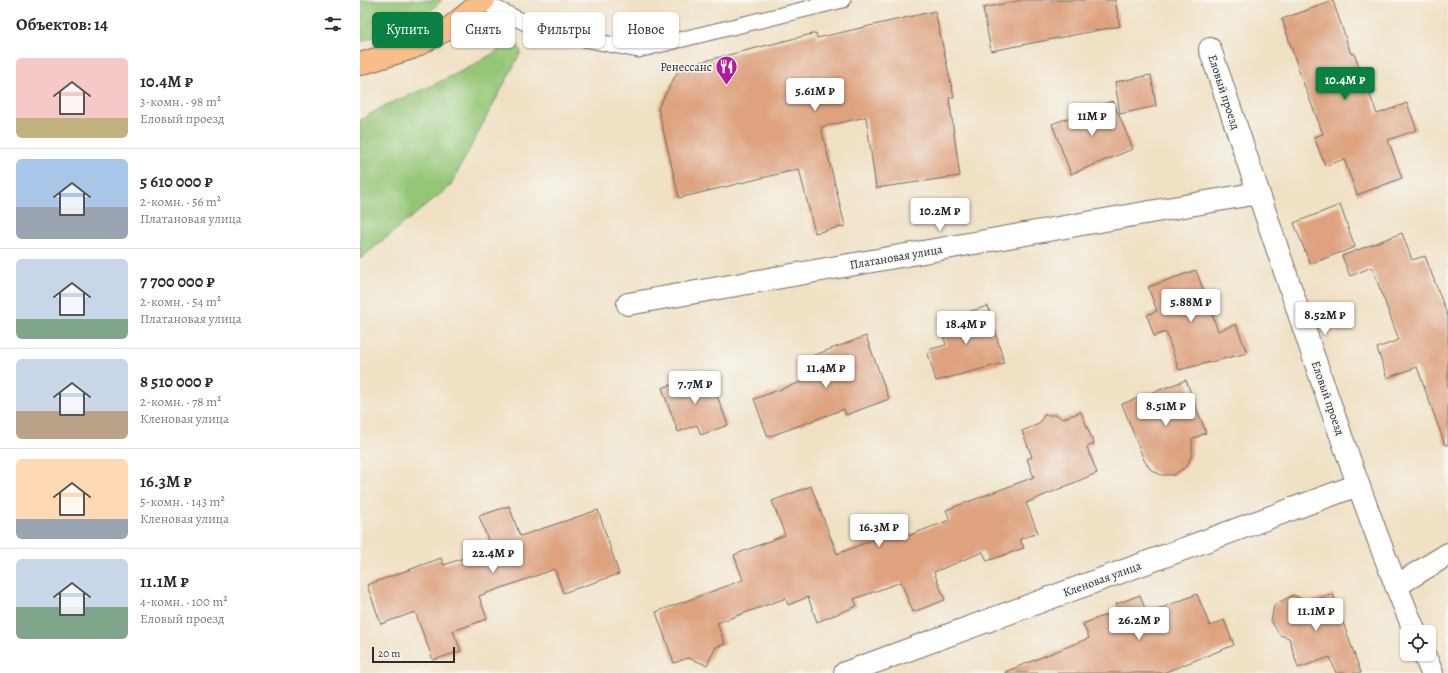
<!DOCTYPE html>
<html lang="ru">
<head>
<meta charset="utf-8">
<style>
	:root { --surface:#fff; --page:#f7f7f7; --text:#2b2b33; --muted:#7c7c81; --line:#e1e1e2; --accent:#0b8043 }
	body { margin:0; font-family:Alegreya,serif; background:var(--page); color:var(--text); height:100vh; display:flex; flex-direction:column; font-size:15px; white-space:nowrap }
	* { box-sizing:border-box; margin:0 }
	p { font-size:13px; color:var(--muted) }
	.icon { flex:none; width:22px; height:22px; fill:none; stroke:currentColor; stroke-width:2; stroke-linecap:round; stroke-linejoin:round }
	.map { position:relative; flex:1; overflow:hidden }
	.drawer { display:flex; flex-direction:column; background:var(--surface); width:360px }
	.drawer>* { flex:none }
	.guide { position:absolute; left:12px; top:12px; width:380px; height:36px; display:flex; gap:8px }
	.tools { position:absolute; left:1040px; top:625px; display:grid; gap:8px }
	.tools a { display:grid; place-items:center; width:36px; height:36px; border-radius:6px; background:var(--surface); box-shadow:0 1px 3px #0004; font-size:20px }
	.scale { position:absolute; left:12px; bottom:10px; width:83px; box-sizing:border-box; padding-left:4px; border:2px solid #2b2b2b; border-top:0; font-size:11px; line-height:14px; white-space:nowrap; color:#2b2b2b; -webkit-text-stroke:3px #f6f6f2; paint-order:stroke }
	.price { position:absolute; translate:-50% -34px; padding:0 9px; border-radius:4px; background:#fff; color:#222; font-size:13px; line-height:26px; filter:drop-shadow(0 1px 2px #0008) }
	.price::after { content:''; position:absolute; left:50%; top:24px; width:12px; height:9px; margin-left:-6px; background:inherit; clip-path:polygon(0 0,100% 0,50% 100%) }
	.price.current { background:var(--accent); color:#fff }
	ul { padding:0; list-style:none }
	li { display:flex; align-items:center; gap:12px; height:100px; padding:0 16px }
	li+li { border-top:1px solid var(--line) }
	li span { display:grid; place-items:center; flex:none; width:112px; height:80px; border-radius:6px; color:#555 }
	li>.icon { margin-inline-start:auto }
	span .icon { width:48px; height:48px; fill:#fffc; stroke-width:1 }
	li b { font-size:17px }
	h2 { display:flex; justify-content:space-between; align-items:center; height:48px; padding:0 16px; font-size:17px }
	.tag { padding:0 14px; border-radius:6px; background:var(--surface); box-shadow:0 1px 3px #0004; font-size:14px; line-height:36px }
	.tag.current { background:var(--accent); color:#fff }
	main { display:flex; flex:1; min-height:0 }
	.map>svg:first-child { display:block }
	.green { fill:#95c676; stroke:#607850 }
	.building { fill:#dea27f }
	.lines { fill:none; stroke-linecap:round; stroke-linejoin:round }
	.service-casing { stroke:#706b61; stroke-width:17 }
	.minor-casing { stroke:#706b61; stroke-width:24 }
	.primary-casing { stroke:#706b61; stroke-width:24 }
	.service { stroke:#fff; stroke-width:15 }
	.minor { stroke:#fff; stroke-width:22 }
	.primary { stroke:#f8bd88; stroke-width:22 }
	.labels { text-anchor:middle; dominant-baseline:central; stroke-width:3.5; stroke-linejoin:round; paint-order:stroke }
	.poi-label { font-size:12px; fill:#2b2b2b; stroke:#f6f6f2; text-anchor:end }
	.street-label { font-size:12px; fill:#2b2b2b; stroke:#f6f6f2 }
</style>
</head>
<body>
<main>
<section class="drawer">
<h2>Объектов: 14<svg class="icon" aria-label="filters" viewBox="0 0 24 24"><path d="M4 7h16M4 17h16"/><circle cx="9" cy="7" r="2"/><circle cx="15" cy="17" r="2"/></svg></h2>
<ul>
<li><span style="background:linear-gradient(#f6c9c9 75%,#c2b280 0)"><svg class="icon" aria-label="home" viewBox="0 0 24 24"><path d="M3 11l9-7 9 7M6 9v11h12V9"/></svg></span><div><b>10.4M ₽</b><p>3-комн. · 98 m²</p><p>Еловый проезд</p></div></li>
<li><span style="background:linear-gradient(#a9c7e8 60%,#9aa5b1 0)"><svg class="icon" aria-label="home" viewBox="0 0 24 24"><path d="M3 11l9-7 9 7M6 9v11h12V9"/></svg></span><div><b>5 610 000 ₽</b><p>2-комн. · 56 m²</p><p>Платановая улица</p></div></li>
<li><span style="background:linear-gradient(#c9d6e8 75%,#7fa58c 0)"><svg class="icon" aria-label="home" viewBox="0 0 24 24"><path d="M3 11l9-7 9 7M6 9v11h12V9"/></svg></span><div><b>7 700 000 ₽</b><p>2-комн. · 54 m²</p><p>Платановая улица</p></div></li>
<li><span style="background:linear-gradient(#c9d6e8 65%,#b9a48a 0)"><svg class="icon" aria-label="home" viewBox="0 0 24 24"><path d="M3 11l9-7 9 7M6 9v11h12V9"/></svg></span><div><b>8 510 000 ₽</b><p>2-комн. · 78 m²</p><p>Кленовая улица</p></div></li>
<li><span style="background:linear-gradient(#ffd9b3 75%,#9aa5b1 0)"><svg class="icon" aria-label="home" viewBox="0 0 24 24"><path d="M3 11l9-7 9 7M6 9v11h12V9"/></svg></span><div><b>16.3M ₽</b><p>5-комн. · 143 m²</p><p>Кленовая улица</p></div></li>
<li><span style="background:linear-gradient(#c9d6e8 60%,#7fa58c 0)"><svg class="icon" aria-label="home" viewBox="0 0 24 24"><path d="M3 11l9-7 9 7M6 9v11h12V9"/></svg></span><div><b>11.1M ₽</b><p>4-комн. · 100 m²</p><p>Еловый проезд</p></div></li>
</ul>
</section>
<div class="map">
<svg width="1088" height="673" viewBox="0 0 1088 673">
	<rect width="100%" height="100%" fill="#f6f6f2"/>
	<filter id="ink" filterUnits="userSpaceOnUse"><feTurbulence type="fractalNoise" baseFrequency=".025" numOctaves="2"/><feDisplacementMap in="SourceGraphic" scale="8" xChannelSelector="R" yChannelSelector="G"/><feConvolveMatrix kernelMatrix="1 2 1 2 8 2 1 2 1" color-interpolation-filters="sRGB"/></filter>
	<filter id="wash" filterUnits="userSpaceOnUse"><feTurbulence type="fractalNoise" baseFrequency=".012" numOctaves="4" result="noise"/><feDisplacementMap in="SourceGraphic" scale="16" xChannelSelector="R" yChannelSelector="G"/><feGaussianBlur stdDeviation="0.9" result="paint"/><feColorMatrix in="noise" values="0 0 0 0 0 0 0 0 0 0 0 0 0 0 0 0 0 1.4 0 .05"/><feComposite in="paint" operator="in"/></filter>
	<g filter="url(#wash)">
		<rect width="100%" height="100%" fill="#f0e1c5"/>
		<!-- green -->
		<path class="green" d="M0,0H82L67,15L0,42Z
			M153,42L158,45L161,52L90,186L0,259V120L26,105L69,87L108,68Z"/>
		<g id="blocks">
			<!-- building -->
			<path class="building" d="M662,0H755L760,26L631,51L623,8Z
				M973,1L991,54L994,53L1017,114L1047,103L1057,130L1028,140L1042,178L997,195L984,159L965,166L954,137L963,134L940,74L922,19Z
				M575,11L594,97L589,98L600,176L516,188L506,117L461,127L485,226L455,233L439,169L319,198L298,108L320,67L456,33L457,38Z
				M791,75L796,106L760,114L755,82Z
				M753,101L773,149L711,174L692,124Z
				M980,205L995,247L950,264L934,223Z
				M1042,233L1052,260L1065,256L1088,317V445H1085L1057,367L1027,378L1017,348L1039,340L1012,267L990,276L982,256Z
				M836,270L858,331L876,324L887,353L819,370L806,332L794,336L787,315L797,311L788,287Z
				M628,306L644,363L576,381L567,350L586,345L579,320Z
				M506,336L529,399L486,415L484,409L408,437L394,399L460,375L452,356Z
				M348,372L368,425L341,435L337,425L318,432L302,388Z
				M826,380L846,433L832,439V454L827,466L814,475H801L790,469L784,460L762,404Z
				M721,412L734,444L727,447L737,473L666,503L678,533L660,539L664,548L627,561L623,552L574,572L585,600L553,612L541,582L494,599L497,606L457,622L448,597L428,605L426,598L357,623L365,644L356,647L347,665L328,658L314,663L296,612L383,580L374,555L425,535L412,501L451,486L477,554L536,531L539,539L590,520L586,510L674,477L667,459L672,457L662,431L679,424L684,415H697L702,419Z
				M149,506L160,536L238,510L259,574L203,593L195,569L119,596L127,619L93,631L101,651L73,660L55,612L21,624L7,585L81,558L84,565L131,548L119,516Z
				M837,594L850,626L864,620L874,645L803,673H645V672L729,638L723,624L758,610L756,604L780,595L787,614Z
				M973,594L1001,673H976L970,657L938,668L929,638L920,635L911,621L914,605L933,595L948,602Z"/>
		</g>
	</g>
	<g filter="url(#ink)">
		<use href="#blocks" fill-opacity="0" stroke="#706b61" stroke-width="1"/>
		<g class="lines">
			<defs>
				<path id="service" d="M123,2L180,30L278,50L483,0"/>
				<path id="minor" d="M850,49C884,151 918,253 953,355C985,448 1017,541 1055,632
					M268,304L898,193
					M1036,586L1088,554
					M1064,654L1072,673
					M485,673L998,485"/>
				<path id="primary" d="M0,64L52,48L91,27L124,0"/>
			</defs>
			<!-- service casing -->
			<use href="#service" class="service-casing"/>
			<!-- minor casing -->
			<use href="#minor" class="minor-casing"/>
			<!-- primary casing -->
			<use href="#primary" class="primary-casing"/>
			<!-- service -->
			<use href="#service" class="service"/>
			<!-- minor -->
			<use href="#minor" class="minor"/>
			<!-- primary -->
			<use href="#primary" class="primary"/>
		</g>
	</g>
	<!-- icons -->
	<defs>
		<symbol id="restaurant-pin" viewBox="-11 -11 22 30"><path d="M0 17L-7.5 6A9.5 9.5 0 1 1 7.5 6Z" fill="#b5179e" stroke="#f6f6f2"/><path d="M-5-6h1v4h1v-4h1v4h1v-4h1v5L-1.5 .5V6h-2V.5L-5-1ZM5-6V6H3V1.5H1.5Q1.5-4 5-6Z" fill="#fff"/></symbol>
	</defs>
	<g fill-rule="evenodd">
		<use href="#restaurant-pin" x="354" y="54" width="25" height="34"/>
	</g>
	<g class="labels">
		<!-- poi labels -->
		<g class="poi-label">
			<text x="352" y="67">Ренессанс</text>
		</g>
		<!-- street labels -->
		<g class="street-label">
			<text transform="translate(864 92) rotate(72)">Еловый проезд</text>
			<text transform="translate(536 257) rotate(-10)">Платановая улица</text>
			<text transform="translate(968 398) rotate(71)">Еловый проезд</text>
			<text transform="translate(742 579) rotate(-20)">Кленовая улица</text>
		</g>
	</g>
</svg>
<div class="tools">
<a><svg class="icon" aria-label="locate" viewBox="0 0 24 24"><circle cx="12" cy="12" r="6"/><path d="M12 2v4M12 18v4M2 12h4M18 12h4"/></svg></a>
</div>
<div class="scale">20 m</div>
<b class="price current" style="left:985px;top:101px">10.4M ₽</b>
<b class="price" style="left:455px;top:112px">5.61M ₽</b>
<b class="price" style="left:732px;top:137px">11M ₽</b>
<b class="price" style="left:580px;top:232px">10.2M ₽</b>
<b class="price" style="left:831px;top:323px">5.88M ₽</b>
<b class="price" style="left:965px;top:336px">8.52M ₽</b>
<b class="price" style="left:606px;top:345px">18.4M ₽</b>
<b class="price" style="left:466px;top:389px">11.4M ₽</b>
<b class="price" style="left:335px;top:405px">7.7M ₽</b>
<b class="price" style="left:806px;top:427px">8.51M ₽</b>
<b class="price" style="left:519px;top:548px">16.3M ₽</b>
<b class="price" style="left:133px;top:574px">22.4M ₽</b>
<b class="price" style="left:956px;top:632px">11.1M ₽</b>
<b class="price" style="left:779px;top:641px">26.2M ₽</b>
<div class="guide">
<a class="tag current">Купить</a>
<a class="tag">Снять</a>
<a class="tag">Фильтры</a>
<a class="tag">Новое</a>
</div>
</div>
</main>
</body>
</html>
